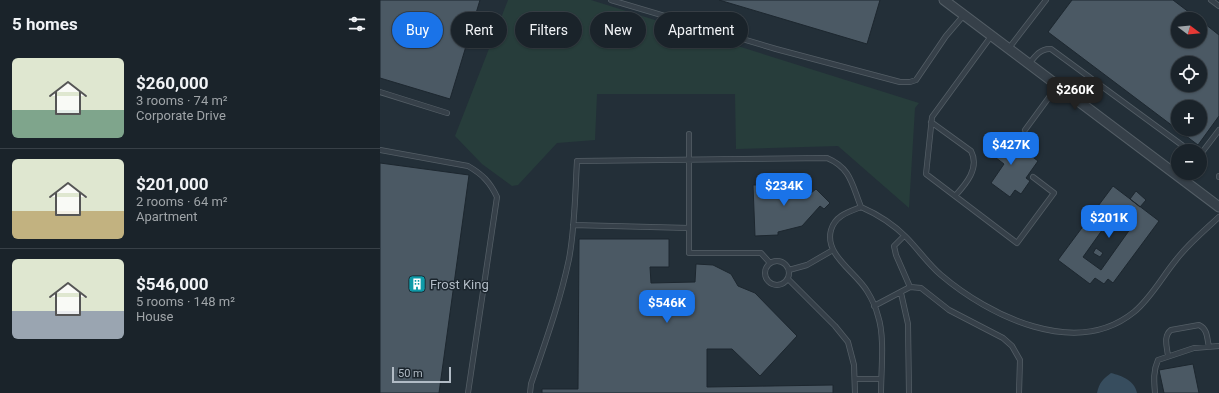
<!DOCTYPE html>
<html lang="en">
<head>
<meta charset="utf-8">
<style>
	:root { --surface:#1a232a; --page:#272f36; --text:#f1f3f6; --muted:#9fa4a8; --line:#384047; --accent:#1a73e8 }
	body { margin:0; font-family:Roboto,sans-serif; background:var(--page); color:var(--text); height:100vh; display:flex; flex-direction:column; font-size:15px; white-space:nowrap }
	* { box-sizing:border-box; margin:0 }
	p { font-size:13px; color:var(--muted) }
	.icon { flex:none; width:22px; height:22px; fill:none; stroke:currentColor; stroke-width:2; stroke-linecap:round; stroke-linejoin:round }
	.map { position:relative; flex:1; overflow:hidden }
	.panel { display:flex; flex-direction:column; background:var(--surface); width:380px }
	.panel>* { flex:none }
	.top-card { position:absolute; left:12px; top:12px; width:380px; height:36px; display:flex; gap:8px }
	.needle { width:26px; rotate:106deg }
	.buttons { position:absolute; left:791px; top:12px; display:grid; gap:8px }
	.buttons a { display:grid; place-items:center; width:36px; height:36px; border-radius:50%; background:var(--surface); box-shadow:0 1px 3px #0004,0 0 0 1px var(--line); font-size:20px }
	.scale { position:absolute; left:12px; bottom:10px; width:59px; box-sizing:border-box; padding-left:4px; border:2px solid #b1bbc5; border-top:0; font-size:11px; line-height:14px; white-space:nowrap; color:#b1bbc5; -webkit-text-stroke:3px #1b252d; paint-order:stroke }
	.price { position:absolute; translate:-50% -34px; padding:0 9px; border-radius:8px; background:var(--accent); color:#fff; font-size:13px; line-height:26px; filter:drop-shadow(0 1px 2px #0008) }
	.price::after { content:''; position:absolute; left:50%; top:24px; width:12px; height:9px; margin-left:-6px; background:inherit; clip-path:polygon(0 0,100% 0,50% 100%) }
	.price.current { background:#222; color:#fff }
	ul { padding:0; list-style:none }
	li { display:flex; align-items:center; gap:12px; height:100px; padding:0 12px }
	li+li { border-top:1px solid var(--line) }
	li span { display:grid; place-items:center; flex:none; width:112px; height:80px; border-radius:6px; color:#555 }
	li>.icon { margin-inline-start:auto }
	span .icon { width:48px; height:48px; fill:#fffc; stroke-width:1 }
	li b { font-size:17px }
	h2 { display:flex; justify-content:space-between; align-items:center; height:48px; padding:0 12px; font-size:17px }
	.chip { padding:0 14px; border-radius:18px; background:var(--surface); box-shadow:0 1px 3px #0004,0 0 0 1px var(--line); font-size:14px; line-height:36px }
	.chip.current { background:var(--accent); color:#fff }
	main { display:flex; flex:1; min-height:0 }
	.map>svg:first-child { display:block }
	.green { fill:#273d3b }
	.water { fill:#374d5e }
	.building { fill:#4b5964; stroke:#1d272f; fill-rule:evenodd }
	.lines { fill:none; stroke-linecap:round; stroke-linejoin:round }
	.lane-casing { stroke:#545e66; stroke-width:6 }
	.street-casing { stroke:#545e66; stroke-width:11 }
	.lane { stroke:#364049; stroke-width:4.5 }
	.street { stroke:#364049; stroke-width:9 }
	.labels { text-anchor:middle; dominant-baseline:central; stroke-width:3; stroke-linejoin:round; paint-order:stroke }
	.poi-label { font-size:13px; fill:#b1bbc5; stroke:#1b252d; text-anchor:start }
</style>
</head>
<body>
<main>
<section class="panel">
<h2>5 homes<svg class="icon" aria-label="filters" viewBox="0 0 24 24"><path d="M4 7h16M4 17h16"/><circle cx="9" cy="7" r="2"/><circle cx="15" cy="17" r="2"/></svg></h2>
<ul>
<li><span style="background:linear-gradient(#dfe7d0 65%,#7fa58c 0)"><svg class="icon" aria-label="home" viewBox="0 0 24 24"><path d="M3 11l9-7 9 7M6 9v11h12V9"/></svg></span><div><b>$260,000</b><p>3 rooms · 74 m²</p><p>Corporate Drive</p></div></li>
<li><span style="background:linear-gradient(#dfe7d0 65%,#c2b280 0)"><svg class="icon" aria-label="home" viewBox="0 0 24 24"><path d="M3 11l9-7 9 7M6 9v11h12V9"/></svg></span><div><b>$201,000</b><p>2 rooms · 64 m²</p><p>Apartment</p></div></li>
<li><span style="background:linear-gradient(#dfe7d0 65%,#9aa5b1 0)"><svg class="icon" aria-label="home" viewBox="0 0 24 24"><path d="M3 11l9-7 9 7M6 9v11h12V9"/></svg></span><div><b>$546,000</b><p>5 rooms · 148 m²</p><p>House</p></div></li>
</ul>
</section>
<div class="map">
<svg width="839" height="393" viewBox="0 0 839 393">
	<rect width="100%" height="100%" fill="#232f38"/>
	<!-- green -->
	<path class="green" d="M128,0H211L539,103L535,108L529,208L458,146L356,149L355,94H217L215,140L177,143L138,185L132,186L102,164L75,136Z"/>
	<!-- water -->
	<path class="water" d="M731,373C742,376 754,380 757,393H717C719,383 723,379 731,373Z"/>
	<!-- building -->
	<path class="building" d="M0,0H100L70,99L0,78Z
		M339,0H500L487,44Z
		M692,0H793L818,19H798V41H820V20L839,35V116L818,145L668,32ZM798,63H820V85H798ZM798,107H820V129H798Z
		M620,133L658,161L646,178L650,181L641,194L635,190L630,197L611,183L624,164L607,151Z
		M0,163L89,175L59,393H0Z
		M424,184L425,193H431L436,189L450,203L444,209L440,206L422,226L398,232V235L375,236L373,185Z
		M733,186L779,221L733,283L728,279L724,284L715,278L710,284L678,260ZM735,212L753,225L721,270L703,257Z
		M756,191L766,200L760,207L750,199Z
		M199,239H289V267H270L271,283L315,282L316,264L333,265L351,274L358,286L375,293L417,336L380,376L352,349H327V387L453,385V393H162V389H198Z
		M716,248L723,253L720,257L713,253Z
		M813,364L819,393H784L779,370Z"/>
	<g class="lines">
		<defs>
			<path id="lane" d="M231,0L396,49L520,82H530L536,80L566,36L584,15
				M831,0L839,6
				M612,35L552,117L546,174L637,243L674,193L653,177
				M629,48L666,0
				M649,64C655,56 661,48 671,49L810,151
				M0,92L67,113
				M551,122L591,151C600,168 586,184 575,196
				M645,130L678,85
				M309,134V253H381L390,263
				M0,150L88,166C102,174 110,182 117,197L88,393
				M820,155L839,130
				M839,176V177
				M193,225L309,228
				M524,236L514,246L516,255L530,287
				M385 273a12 12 0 1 1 24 0a12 12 0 1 1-24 0Z
				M409,270L427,265L453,250
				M408,279L455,326L468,342L474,365L475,393
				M521,293L528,324L529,393
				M494,306L530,287L541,288L569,310L623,338L632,346L640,360L639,393
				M788,356C787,347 783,336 791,330L819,325C828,329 827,339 829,347
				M475,379H501
				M150,393L151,384C165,343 180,302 189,259C195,227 195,194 197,161L447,158C471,168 472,185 481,207
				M501,393C501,370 505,337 498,316C496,308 492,299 487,291C476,272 444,255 451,230C455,216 468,212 481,207C497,214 513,224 526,237C538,249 548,264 561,275C609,316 696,359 754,312C771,298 782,277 796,260C808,244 824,231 839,217
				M775,393C774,381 773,371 778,360L814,348L839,346"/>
			<path id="street" d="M564,0L839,207"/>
		</defs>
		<!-- lane casing -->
		<use href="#lane" class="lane-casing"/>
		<!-- street casing -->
		<use href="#street" class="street-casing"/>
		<!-- lane -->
		<use href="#lane" class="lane"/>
		<!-- street -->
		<use href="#street" class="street"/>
	</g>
	<!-- icons -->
	<defs>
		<symbol id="building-square" viewBox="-11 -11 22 22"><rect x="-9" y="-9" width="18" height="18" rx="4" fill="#0f9aa8" stroke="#1b252d"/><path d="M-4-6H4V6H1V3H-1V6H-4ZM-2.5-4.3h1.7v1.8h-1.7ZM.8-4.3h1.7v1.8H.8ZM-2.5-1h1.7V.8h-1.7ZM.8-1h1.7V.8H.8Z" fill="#fff"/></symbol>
	</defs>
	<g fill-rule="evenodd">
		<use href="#building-square" x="27" y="274" width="20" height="20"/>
	</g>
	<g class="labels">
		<!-- poi labels -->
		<g class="poi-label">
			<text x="50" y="284">Frost King</text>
		</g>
	</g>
</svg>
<div class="buttons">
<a><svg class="needle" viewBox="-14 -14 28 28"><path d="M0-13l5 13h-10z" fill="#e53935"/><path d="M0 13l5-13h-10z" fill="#9fa4a8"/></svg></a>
<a><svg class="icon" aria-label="locate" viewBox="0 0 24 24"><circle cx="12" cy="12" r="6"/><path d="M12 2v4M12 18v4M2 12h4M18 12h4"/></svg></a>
<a>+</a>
<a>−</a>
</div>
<div class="scale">50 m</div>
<b class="price current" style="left:695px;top:111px">$260K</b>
<b class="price" style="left:631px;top:166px">$427K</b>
<b class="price" style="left:404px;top:207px">$234K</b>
<b class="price" style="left:729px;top:239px">$201K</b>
<b class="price" style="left:287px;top:324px">$546K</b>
<div class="top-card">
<a class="chip current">Buy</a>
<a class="chip">Rent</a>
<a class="chip">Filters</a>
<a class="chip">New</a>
<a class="chip">Apartment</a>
</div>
</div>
</main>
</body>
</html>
